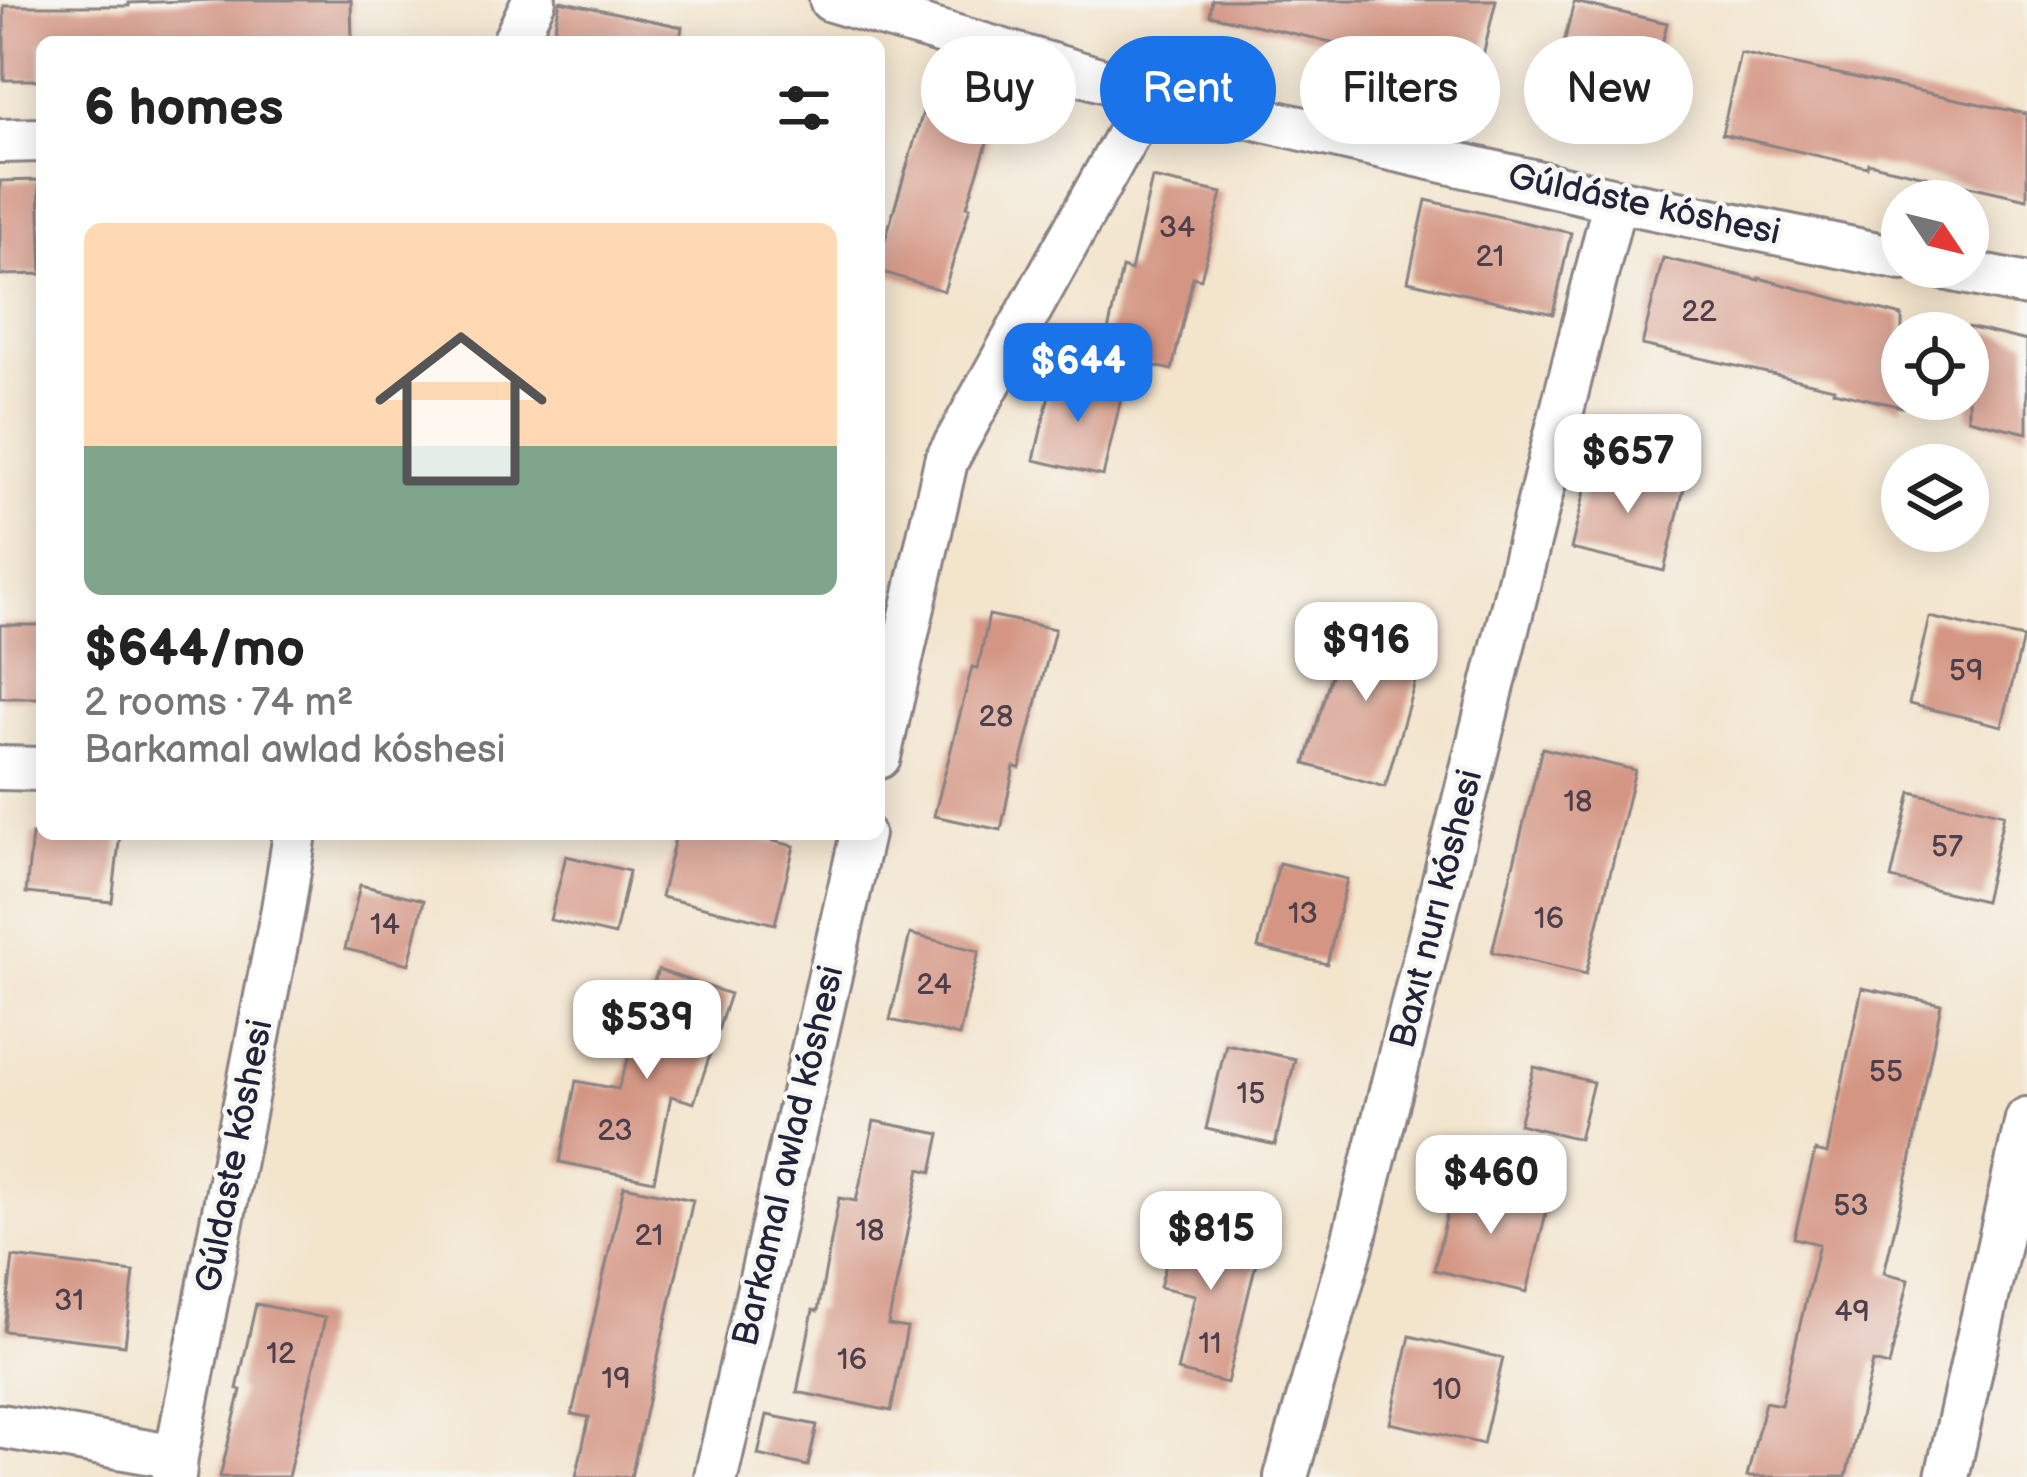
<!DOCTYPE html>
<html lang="en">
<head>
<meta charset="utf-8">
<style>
	:root { --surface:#fff; --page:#f2f2f2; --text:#222; --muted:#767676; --line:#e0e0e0; --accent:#1a73e8 }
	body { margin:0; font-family:"Balsamiq Sans",sans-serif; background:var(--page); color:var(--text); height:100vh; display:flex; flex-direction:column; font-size:45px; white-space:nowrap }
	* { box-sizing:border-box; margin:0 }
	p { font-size:39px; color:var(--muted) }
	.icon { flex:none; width:66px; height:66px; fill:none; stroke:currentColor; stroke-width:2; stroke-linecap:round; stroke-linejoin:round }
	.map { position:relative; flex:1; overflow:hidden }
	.details { position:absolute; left:36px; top:36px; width:849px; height:804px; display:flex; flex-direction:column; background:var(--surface); border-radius:18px; box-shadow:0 6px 30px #0003 }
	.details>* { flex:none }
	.guide { position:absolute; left:921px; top:36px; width:924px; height:108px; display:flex; gap:24px }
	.needle { width:78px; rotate:125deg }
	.fabs { position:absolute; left:1881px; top:180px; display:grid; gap:24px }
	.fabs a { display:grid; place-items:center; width:108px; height:108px; border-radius:50%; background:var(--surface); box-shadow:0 6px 30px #0003; font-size:60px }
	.price { position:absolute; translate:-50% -102px; padding:0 27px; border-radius:24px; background:#fff; color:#222; font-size:39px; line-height:78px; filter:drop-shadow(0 3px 6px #0008) }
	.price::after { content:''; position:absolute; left:50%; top:72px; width:36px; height:27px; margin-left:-18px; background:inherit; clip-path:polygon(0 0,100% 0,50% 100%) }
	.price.selected { background:var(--accent); color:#fff }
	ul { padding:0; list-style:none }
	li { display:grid; align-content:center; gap:24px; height:636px; padding:0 48px }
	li+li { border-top:3px solid var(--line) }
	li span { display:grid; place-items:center; height:372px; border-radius:18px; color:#555 }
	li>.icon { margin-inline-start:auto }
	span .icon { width:216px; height:216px; fill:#fffc; stroke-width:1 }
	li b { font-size:51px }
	h2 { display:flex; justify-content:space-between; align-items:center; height:144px; padding:0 48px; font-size:51px }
	.chip { padding:0 42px; border-radius:54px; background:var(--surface); box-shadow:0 6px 30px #0003; font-size:42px; line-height:108px }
	.chip.selected { background:var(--accent); color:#fff }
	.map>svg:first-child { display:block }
	.building { fill:#d49583 }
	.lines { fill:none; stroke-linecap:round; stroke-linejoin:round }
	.minor-casing { stroke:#8a8384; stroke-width:48 }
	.minor { stroke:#fff; stroke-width:42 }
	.labels { text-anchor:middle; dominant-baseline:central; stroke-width:9; stroke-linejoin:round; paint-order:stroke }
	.number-label { font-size:30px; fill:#4e3f4d }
	.street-label { font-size:36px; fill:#22223b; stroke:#f6f6f2 }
</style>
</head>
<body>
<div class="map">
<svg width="2027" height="1477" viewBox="0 0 2027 1477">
	<rect width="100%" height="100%" fill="#f6f6f2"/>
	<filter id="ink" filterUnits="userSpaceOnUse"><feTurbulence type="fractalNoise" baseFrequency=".00833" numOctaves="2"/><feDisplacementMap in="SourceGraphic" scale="24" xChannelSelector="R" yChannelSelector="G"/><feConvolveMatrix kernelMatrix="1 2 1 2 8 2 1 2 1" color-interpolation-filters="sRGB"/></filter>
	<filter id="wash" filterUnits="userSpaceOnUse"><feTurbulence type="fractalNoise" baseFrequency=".004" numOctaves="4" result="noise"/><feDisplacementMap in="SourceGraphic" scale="48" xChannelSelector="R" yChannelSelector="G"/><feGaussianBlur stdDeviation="2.7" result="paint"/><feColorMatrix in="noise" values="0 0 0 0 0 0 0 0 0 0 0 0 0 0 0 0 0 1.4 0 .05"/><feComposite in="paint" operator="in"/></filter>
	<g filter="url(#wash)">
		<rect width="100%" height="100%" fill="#f3e4cc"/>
		<g id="blocks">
			<!-- building -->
			<path class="building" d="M214,0H351L352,42H42V80H4V6H129V3Z
				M1212,0H1496L1476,86L1383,64L1385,54L1210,15Z
				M560,1L682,27L680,42H552Z
				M1574,2L1667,23L1646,111L1553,89Z
				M1740,53L2027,114V199L1868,163L1867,167L1722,134Z
				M934,75L1002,96L967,206L970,207L944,291L879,271V260Z
				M1152,178L1222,193L1201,279L1193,277L1172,370L1103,354L1122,268L1131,271Z
				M39,180L42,274L0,275V181Z
				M1426,200L1571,233L1553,314L1408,281Z
				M1663,258L1759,280V278L1902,316V407L1833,391L1834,388L1642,345Z
				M1968,327L2027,341V433L1968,419Z
				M1054,374L1123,390L1103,476L1034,460Z
				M1592,462L1685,484L1664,571L1571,549Z
				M989,615L1055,629L1020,768L1014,767L1001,830L934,816L972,667L978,668Z
				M1929,617L2023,638L2002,726L1909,704Z
				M1347,620L1426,643L1385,787L1305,764Z
				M0,625H42V698H0Z
				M1542,748L1635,770L1586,974L1492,952Z
				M1911,792L2004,814L1984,901L1891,879Z
				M32,834H120L112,902L26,893Z
				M676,834H744L794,846L775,924L661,897Z
				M566,856L629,871L615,935L550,920Z
				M1279,863L1347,879L1327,964L1258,948Z
				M360,885L424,900L409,964L345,949Z
				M910,934L979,951L959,1036L890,1020Z
				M658,970L730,994L694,1103L671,1096L654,1181L560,1162L576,1081L618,1089Z
				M1862,988L1941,1004L1908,1173L1884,1273L1909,1279L1889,1366L1873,1362L1846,1477H1747L1765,1402L1781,1405L1819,1244L1794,1238L1815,1151L1827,1154Z
				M1226,1044L1295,1059L1275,1145L1206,1129Z
				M1534,1067L1593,1082L1579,1139L1519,1124Z
				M874,1121L940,1134L932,1172L920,1169L888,1325L907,1328L891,1411L797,1392L813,1310L818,1311L839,1198L856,1201Z
				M1454,1183L1548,1205L1527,1292L1434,1270Z
				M624,1186L693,1200L631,1477H576L589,1417L572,1414Z
				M1178,1218L1262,1238L1227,1383L1177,1371L1195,1295L1160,1287Z
				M13,1257L134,1272L125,1345L4,1331Z
				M256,1304L325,1318L288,1477H220L241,1390L237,1389Z
				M1410,1336L1503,1358L1483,1444L1390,1423Z
				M767,1415L817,1425L808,1466L758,1455Z"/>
		</g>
	</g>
	<g filter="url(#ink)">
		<use href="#blocks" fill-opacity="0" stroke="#8a8384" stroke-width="3"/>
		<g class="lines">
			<defs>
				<path id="minor" d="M831,0L1150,94L1615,200L1902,259
					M514,42L534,0
					M0,141L42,140
					M1939,267L2027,285
					M879,757L946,461L1150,94
					M0,768L42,769
					M0,1426L176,1457
					M174,1477L176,1457L283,909L295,834
					M716,1477L862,834
					M1286,1477L1353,1242L1615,200
					M1947,1477L2027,1119"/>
			</defs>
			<!-- minor casing -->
			<use href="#minor" class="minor-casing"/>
			<!-- minor -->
			<use href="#minor" class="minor"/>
		</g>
	</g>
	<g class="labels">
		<!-- number labels -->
		<g class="number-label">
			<text x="1177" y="228">34</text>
			<text x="1490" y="257">21</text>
			<text x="1699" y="312">22</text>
			<text x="1966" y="671">59</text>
			<text x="996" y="717">28</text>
			<text x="1578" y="802">18</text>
			<text x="1947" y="847">57</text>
			<text x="1303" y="914">13</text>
			<text x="1549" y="919">16</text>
			<text x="385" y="925">14</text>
			<text x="934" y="985">24</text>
			<text x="1886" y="1072">55</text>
			<text x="1251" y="1094">15</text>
			<text x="615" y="1131">23</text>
			<text x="1851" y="1206">53</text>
			<text x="870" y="1231">18</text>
			<text x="649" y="1236">21</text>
			<text x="69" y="1301">31</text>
			<text x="1852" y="1312">49</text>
			<text x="1210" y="1344">11</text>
			<text x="281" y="1354">12</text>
			<text x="852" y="1360">16</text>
			<text x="616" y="1379">19</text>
			<text x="1447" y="1390">10</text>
		</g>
		<!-- street labels -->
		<g class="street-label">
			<text transform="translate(1644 205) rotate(12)">Gúldáste kóshesi</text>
			<text transform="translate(1437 909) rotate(-76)">Baxıt nurı kóshesi</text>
			<text transform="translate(235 1156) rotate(-79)">Gúldaste kóshesi</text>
			<text transform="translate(789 1156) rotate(-77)">Barkamal awlad kóshesi</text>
		</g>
	</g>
</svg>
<div class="fabs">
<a><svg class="needle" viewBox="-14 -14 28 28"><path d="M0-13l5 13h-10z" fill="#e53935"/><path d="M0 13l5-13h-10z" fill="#767676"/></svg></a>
<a><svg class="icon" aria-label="locate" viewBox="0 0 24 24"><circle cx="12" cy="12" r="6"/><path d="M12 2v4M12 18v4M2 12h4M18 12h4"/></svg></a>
<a><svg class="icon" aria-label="layers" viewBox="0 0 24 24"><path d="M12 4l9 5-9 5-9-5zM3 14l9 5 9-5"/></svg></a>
</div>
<b class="price selected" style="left:1078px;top:425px">$644</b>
<b class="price" style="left:1628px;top:516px">$657</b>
<b class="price" style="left:1366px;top:704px">$916</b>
<b class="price" style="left:647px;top:1082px">$539</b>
<b class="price" style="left:1491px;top:1237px">$460</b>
<b class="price" style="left:1211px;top:1293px">$815</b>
<div class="guide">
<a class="chip">Buy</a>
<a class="chip selected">Rent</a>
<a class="chip">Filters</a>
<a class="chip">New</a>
</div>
<section class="details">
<h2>6 homes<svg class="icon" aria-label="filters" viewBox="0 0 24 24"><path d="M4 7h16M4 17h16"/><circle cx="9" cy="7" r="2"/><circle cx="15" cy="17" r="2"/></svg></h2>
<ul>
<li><span style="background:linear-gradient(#ffd9b3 60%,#7fa58c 0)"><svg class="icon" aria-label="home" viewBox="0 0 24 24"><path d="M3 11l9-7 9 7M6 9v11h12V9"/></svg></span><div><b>$644/mo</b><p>2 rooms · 74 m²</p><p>Barkamal awlad kóshesi</p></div></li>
</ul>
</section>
</div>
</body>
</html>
